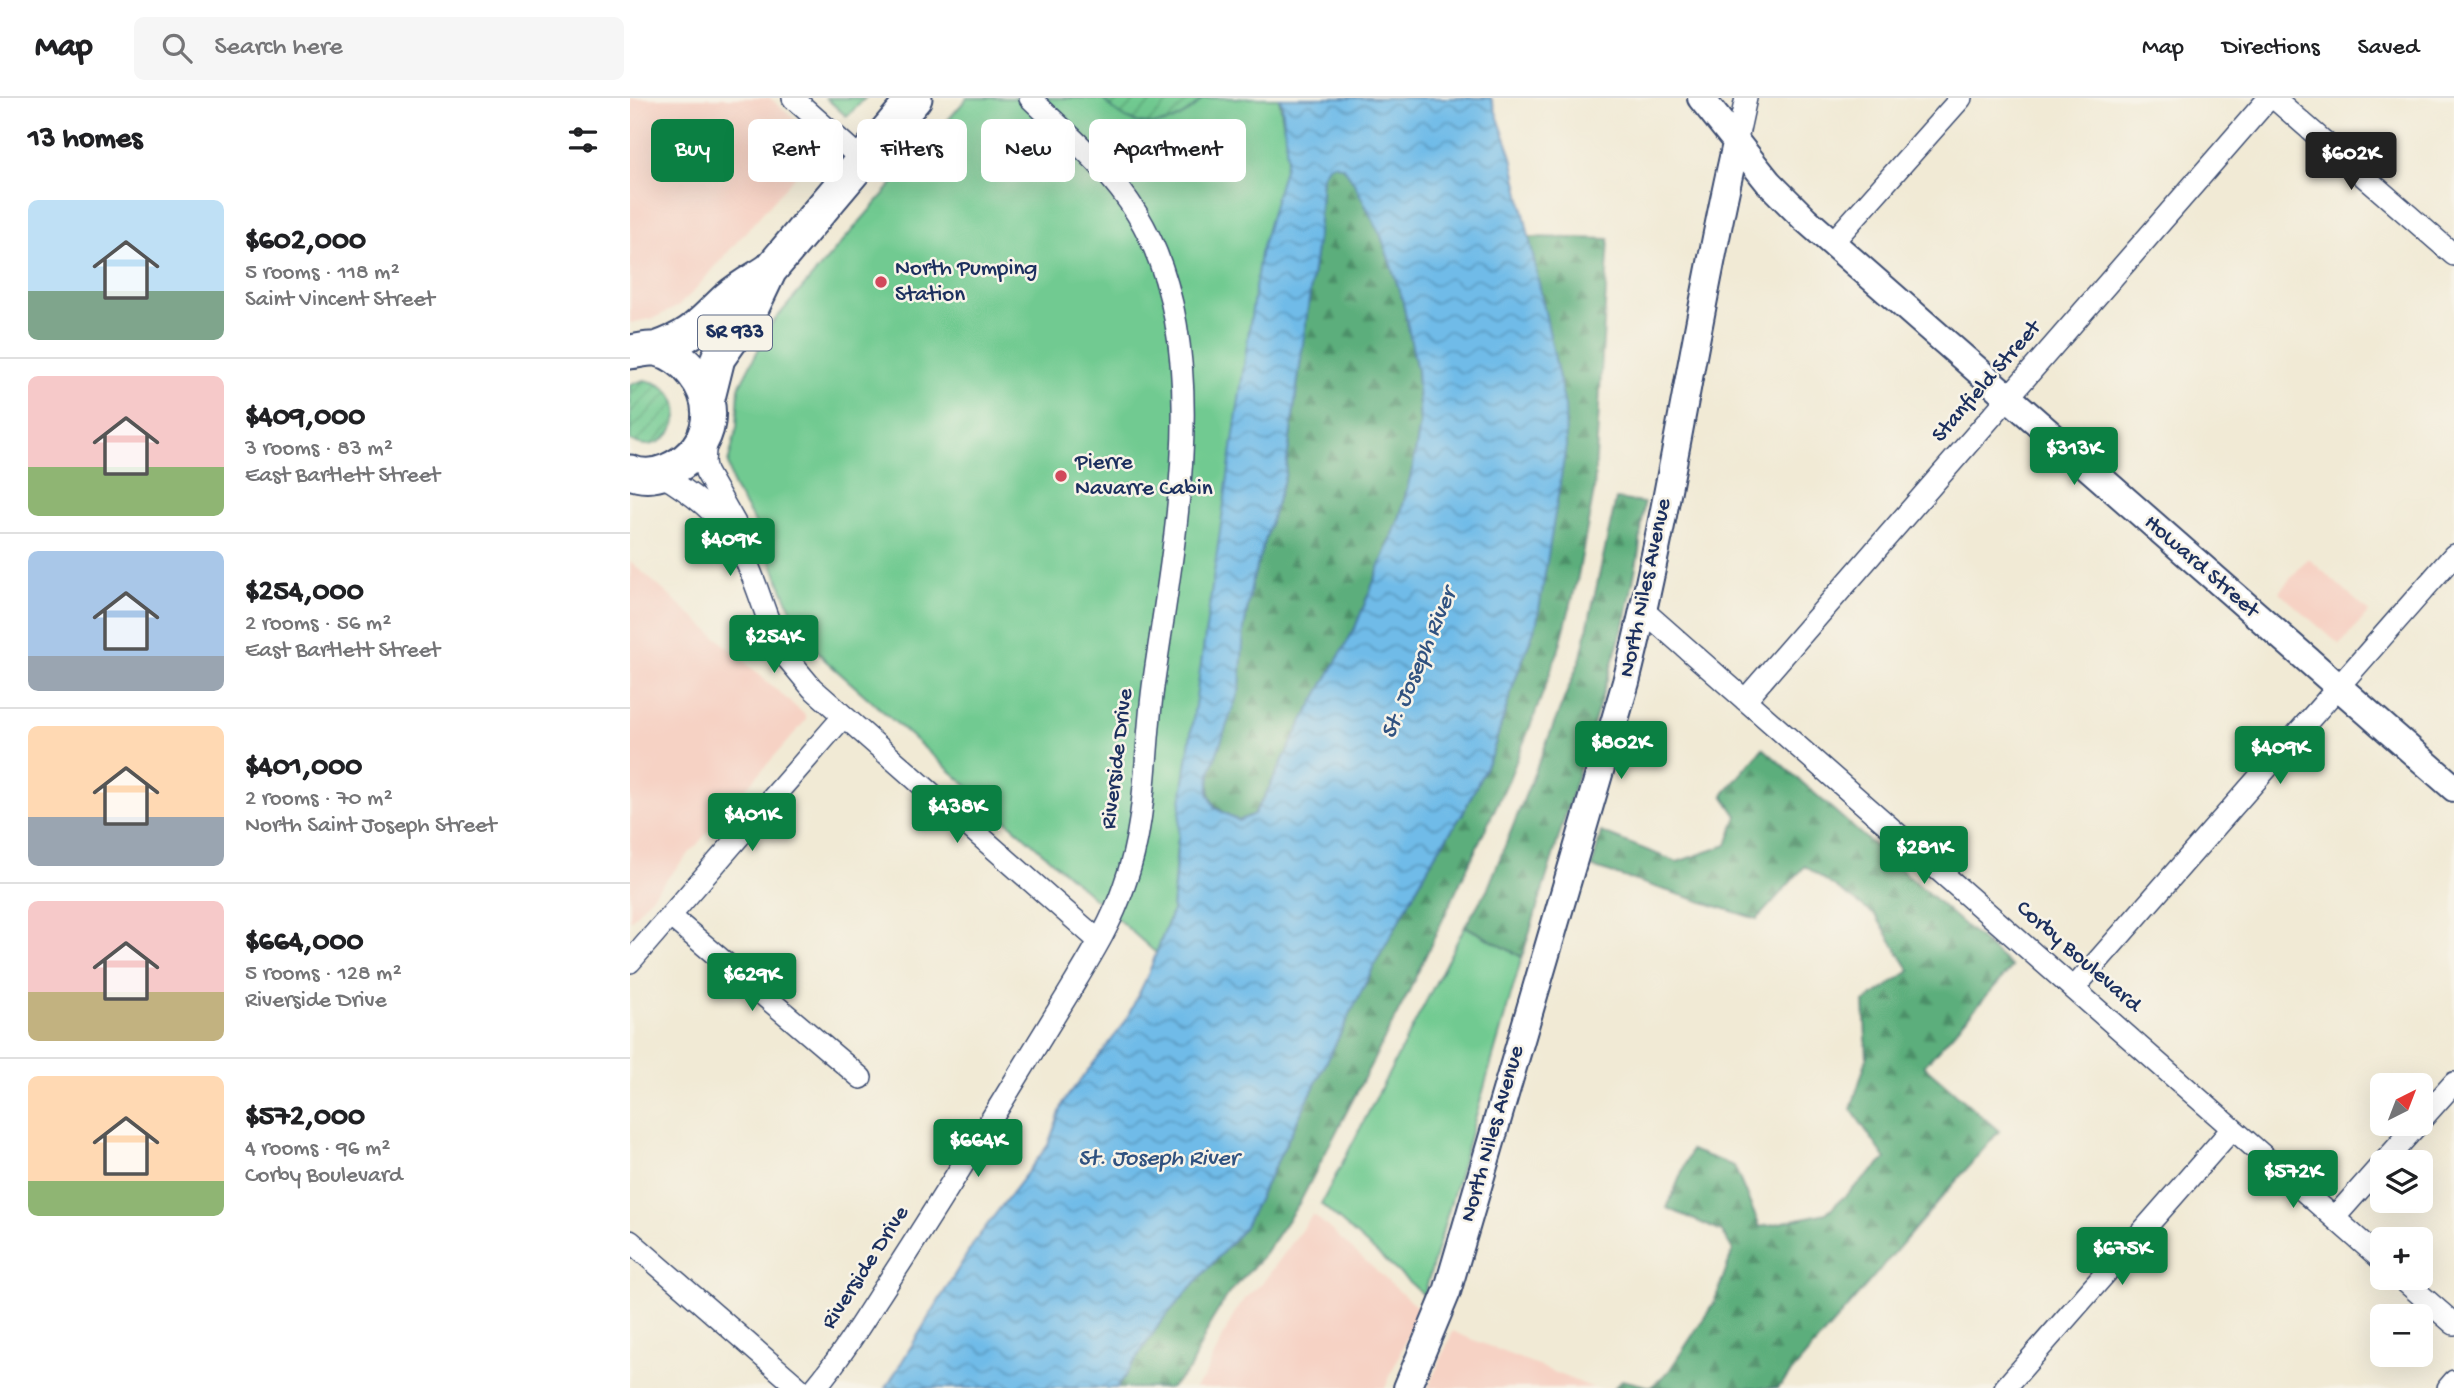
<!DOCTYPE html>
<html lang="en">
<head>
<meta charset="utf-8">
<style>
	:root { --surface:#fff; --page:#f6f6f6; --text:#202124; --muted:#757577; --line:#e0e0e0; --accent:#0b8043 }
	body { margin:0; font-family:"Gochi Hand",sans-serif; background:var(--page); color:var(--text); height:100vh; display:flex; flex-direction:column; font-size:26px; white-space:nowrap }
	* { box-sizing:border-box; margin:0 }
	p { font-size:23px; color:var(--muted) }
	.icon { flex:none; width:38px; height:38px; fill:none; stroke:currentColor; stroke-width:2; stroke-linecap:round; stroke-linejoin:round }
	.map { position:relative; flex:1; overflow:hidden }
	.drawer { display:flex; flex-direction:column; background:var(--surface); width:630px }
	.drawer>* { flex:none }
	.guide { position:absolute; left:21px; top:21px; width:665px; height:63px; display:flex; gap:14px }
	.needle { width:46px; rotate:42deg }
	.buttons { position:absolute; left:1740px; top:975px; display:grid; gap:14px }
	.buttons a { display:grid; place-items:center; width:63px; height:63px; border-radius:10px; background:var(--surface); box-shadow:0 7px 28px #0002; font-size:35px }
	.price { position:absolute; translate:-50% -60px; padding:0 16px; border-radius:7px; background:var(--accent); color:#fff; font-size:23px; line-height:46px; filter:drop-shadow(0 2px 4px #0008) }
	.price::after { content:''; position:absolute; left:50%; top:42px; width:21px; height:16px; margin-left:-10px; background:inherit; clip-path:polygon(0 0,100% 0,50% 100%) }
	.price.active { background:#222; color:#fff }
	ul { padding:0; list-style:none }
	li { display:flex; align-items:center; gap:21px; height:175px; padding:0 28px }
	li+li { border-top:2px solid var(--line) }
	li span { display:grid; place-items:center; flex:none; width:196px; height:140px; border-radius:10px; color:#555 }
	li>.icon { margin-inline-start:auto }
	span .icon { width:84px; height:84px; fill:#fffc; stroke-width:1 }
	li b { font-size:30px }
	h2 { display:flex; justify-content:space-between; align-items:center; height:84px; padding:0 28px; font-size:30px }
	.tag { padding:0 24px; border-radius:10px; background:var(--surface); box-shadow:0 7px 28px #0002; font-size:24px; line-height:63px }
	.tag.active { background:var(--accent); color:#fff }
	header { display:flex; align-items:center; gap:42px; box-sizing:border-box; height:98px; padding:0 35px; background:var(--surface); border-bottom:2px solid var(--line) }
	header strong { font-size:33px }
	nav { display:flex; gap:38px; margin-inline-start:auto; font-size:24px }
	.search { width:490px; height:63px; background:var(--page); display:flex; align-items:center; gap:18px; box-sizing:border-box; padding:0 24px; border-radius:10px; color:var(--muted); font-size:26px }
	main { display:flex; flex:1; min-height:0 }
	.map>svg:first-child { display:block }
	.built { fill:#f6d2c4 }
	.green { fill:#71ca91; stroke:#467c78; stroke-width:2 }
	.forest { fill:url(#forest-firs); stroke:#3c6e6c; stroke-width:2 }
	.garden { fill:url(#garden-furrows); stroke:#467c78; stroke-width:2 }
	.water { fill:url(#water-waves); stroke:#4575a3; stroke-width:2; fill-rule:evenodd }
	.lines { fill:none; stroke-linecap:round; stroke-linejoin:round }
	.minor-casing { stroke:#3b4b70; stroke-width:24 }
	.tertiary-casing { stroke:#3b4b70; stroke-width:30 }
	.primary-casing { stroke:#3b4b70; stroke-width:37 }
	.minor { stroke:#fff; stroke-width:21 }
	.tertiary { stroke:#fff; stroke-width:26 }
	.primary { stroke:#fff; stroke-width:33 }
	.poi-dot { fill:#d1495b; stroke:#f7f3e8; stroke-width:2.5 }
	.labels { text-anchor:middle; dominant-baseline:central; stroke-width:5; stroke-linejoin:round; paint-order:stroke }
	.shield { fill:#f7f3e8; stroke:#5d6a87; stroke-width:2 }
	.shield-label { font-size:21px; font-weight:bold; fill:#1b2f5e }
	.poi-label { font-size:23px; fill:#1b2f5e; stroke:#f7f3e8; text-anchor:start }
	.street-label { font-size:23px; fill:#1b2f5e; stroke:#f7f3e8 }
	.water-label { font-size:24px; font-style:italic; fill:#305280; stroke:#f7f3e8 }
</style>
</head>
<body>
<header>
<strong>Map</strong>
<div class="search"><svg class="icon" aria-label="search" viewBox="0 0 24 24"><circle cx="10" cy="10" r="6"/><path d="M15 15l6 6"/></svg>Search here</div>
<nav><a>Map</a><a>Directions</a><a>Saved</a></nav>
</header>
<main>
<section class="drawer">
<h2>13 homes<svg class="icon" aria-label="filters" viewBox="0 0 24 24"><path d="M4 7h16M4 17h16"/><circle cx="9" cy="7" r="2"/><circle cx="15" cy="17" r="2"/></svg></h2>
<ul>
<li><span style="background:linear-gradient(#bfe0f5 65%,#7fa58c 0)"><svg class="icon" aria-label="home" viewBox="0 0 24 24"><path d="M3 11l9-7 9 7M6 9v11h12V9"/></svg></span><div><b>$602,000</b><p>5 rooms · 118 m²</p><p>Saint Vincent Street</p></div></li>
<li><span style="background:linear-gradient(#f6c9c9 65%,#8fb573 0)"><svg class="icon" aria-label="home" viewBox="0 0 24 24"><path d="M3 11l9-7 9 7M6 9v11h12V9"/></svg></span><div><b>$409,000</b><p>3 rooms · 83 m²</p><p>East Bartlett Street</p></div></li>
<li><span style="background:linear-gradient(#a9c7e8 75%,#9aa5b1 0)"><svg class="icon" aria-label="home" viewBox="0 0 24 24"><path d="M3 11l9-7 9 7M6 9v11h12V9"/></svg></span><div><b>$254,000</b><p>2 rooms · 56 m²</p><p>East Bartlett Street</p></div></li>
<li><span style="background:linear-gradient(#ffd9b3 65%,#9aa5b1 0)"><svg class="icon" aria-label="home" viewBox="0 0 24 24"><path d="M3 11l9-7 9 7M6 9v11h12V9"/></svg></span><div><b>$401,000</b><p>2 rooms · 70 m²</p><p>North Saint Joseph Street</p></div></li>
<li><span style="background:linear-gradient(#f6c9c9 65%,#c2b280 0)"><svg class="icon" aria-label="home" viewBox="0 0 24 24"><path d="M3 11l9-7 9 7M6 9v11h12V9"/></svg></span><div><b>$664,000</b><p>5 rooms · 128 m²</p><p>Riverside Drive</p></div></li>
<li><span style="background:linear-gradient(#ffd9b3 75%,#8fb573 0)"><svg class="icon" aria-label="home" viewBox="0 0 24 24"><path d="M3 11l9-7 9 7M6 9v11h12V9"/></svg></span><div><b>$572,000</b><p>4 rooms · 96 m²</p><p>Corby Boulevard</p></div></li>
</ul>
</section>
<div class="map">
<svg width="1824" height="1290" viewBox="0 0 1824 1290">
	<defs>
		<pattern id="forest-firs" width="22" height="20" patternUnits="userSpaceOnUse" patternTransform="scale(1.75)"><rect width="22" height="20" fill="#5cae7b"/><path d="M5 1l3.5 6h-7zM16 11l3.5 6h-7z" fill="#4b8e68"/></pattern>
		<pattern id="garden-furrows" width="10" height="10" patternUnits="userSpaceOnUse" patternTransform="scale(1.75)"><rect width="10" height="10" fill="#71ca91"/><path d="M-1 1l2-2M0 10L10 0M9 11l2-2" fill="none" stroke="#5ca47a"/></pattern>
		<pattern id="water-waves" width="16" height="10" patternUnits="userSpaceOnUse" patternTransform="scale(1.75)"><rect width="16" height="10" fill="#6fbbe8"/><path d="M0 5q4-4 8 0t8 0" fill="none" stroke="#5a98bf"/></pattern>
	</defs>
	<rect width="100%" height="100%" fill="#f7f3e8"/>
	<filter id="ink" filterUnits="userSpaceOnUse"><feTurbulence type="fractalNoise" baseFrequency=".0143" numOctaves="2"/><feDisplacementMap in="SourceGraphic" scale="14" xChannelSelector="R" yChannelSelector="G"/><feConvolveMatrix kernelMatrix="1 2 1 2 8 2 1 2 1" color-interpolation-filters="sRGB"/></filter>
	<filter id="wash" filterUnits="userSpaceOnUse"><feTurbulence type="fractalNoise" baseFrequency=".00686" numOctaves="4" result="noise"/><feDisplacementMap in="SourceGraphic" scale="28" xChannelSelector="R" yChannelSelector="G"/><feGaussianBlur stdDeviation="1.57" result="paint"/><feColorMatrix in="noise" values="0 0 0 0 0 0 0 0 0 0 0 0 0 0 0 0 0 1.4 0 .05"/><feComposite in="paint" operator="in"/></filter>
	<g filter="url(#wash)">
		<rect width="100%" height="100%" fill="#f1ead5"/>
		<!-- built -->
		<path class="built" d="M0,0H140L193,46L61,196L47,209L24,220L0,225Z
			M1678,460L1739,514L1710,547L1649,494Z
			M0,463L175,617L176,622L0,823Z
			M683,1116L789,1211L755,1290H564L573,1281L604,1216L615,1201L634,1183Z
			M823,1233L831,1237L964,1290H798Z"/>
		<!-- green -->
		<path class="green" d="M196,0H235L220,16L216,18Z
			M337,0H649L654,30L750,138L547,745L542,814L526,855L195,562L181,545L162,514L124,423L103,388L98,365L107,329L109,289L142,225Z
			M835,828L892,859L794,1197L691,1106Z"/>
		<!-- forest -->
		<path class="forest" d="M704,66L713,69L723,83L751,138L772,200L787,272L790,326L783,368L770,419L725,530L670,629L635,698L624,716L609,723C583,709 577,706 580,675L614,531L622,484L655,378L688,135L692,78L698,68Z
			M899,139L979,141L964,393L947,483L929,551L905,616L879,681L778,895L670,1104L632,1159L599,1195L581,1224L559,1272L540,1290H487L532,1222L614,1130L744,868L805,757L833,715L862,656L884,585L907,524L913,207Z
			M986,401L1014,405L1009,453L996,520L892,859L835,828L858,790L951,559Z
			M1133,650L1382,869L1294,968L1369,1033L1148,1290H984L992,1282L1021,1289L1039,1273L1084,1205L1103,1152L1092,1134L1037,1110L1061,1052L1104,1068L1130,1129L1196,1115L1256,1061L1221,1011L1237,960L1234,904L1280,873L1246,818L1175,768L1127,821L962,769L971,734L1047,764L1097,747L1107,718L1093,697Z"/>
		<!-- garden -->
		<path class="garden" d="M472,0H573C543,34 502,36 472,0Z
			M14,282C75,293 41,366 0,342V287Z"/>
		<!-- water -->
		<path class="water" d="M649,0H861L882,59L935,308L936,349L907,524L884,585L862,656L833,715L805,757L744,868L614,1130L532,1222L487,1290H256L345,1143L418,1047L434,1003L494,926L517,879L542,814L551,704L630,156L657,60L652,5ZM704,66L713,69L723,83L751,138L772,200L787,272L790,326L783,368L770,419L725,530L670,628L635,698L624,716L609,723L585,710L578,695L580,675L610,590L614,531L622,484L655,378L688,135L692,78L698,68Z"/>
	</g>
	<g filter="url(#ink)">
		<g class="lines">
			<defs>
				<path id="minor" d="M163,0L231,61
					M1644,0L1824,157
					M1106,46L1116,0
					M1202,145L1331,0
					M76,341L74,364L76,374L105,425L107,434
					M30,376C60,394 92,417 109,449C126,479 133,514 148,545L157,560L182,590L469,843
					M1014,513L1752,1162
					M1115,602L1639,0
					M40,818L231,980
					M0,864L213,619
					M1444,890L1824,457
					M1790,1023L1824,985
					M1754,1064L1788,1026
					M1704,1120L1752,1066
					M0,1143L169,1290
					M1771,1180L1824,1226
					M185,1290C210,1260 230,1228 251,1195C288,1139 323,1082 359,1025C385,982 412,939 438,896C459,861 481,827 494,788C518,723 514,650 524,582C544,440 586,246 507,116C480,71 437,36 400,0
					M1375,1290L1602,1031
					M1818,1290L1824,1283"/>
				<path id="tertiary" d="M1071,0L1139,85L1175,121L1824,690
					M777,1290L817,1194L996,584C1041,406 1065,224 1106,46"/>
				<path id="primary" d="M26,251C65,237 70,226 98,200C111,189 126,181 140,172
					M0,254C8,253 19,250 27,251C41,254 55,264 63,275C92,311 79,355 37,373C25,378 12,379 0,374
					M78,300L88,260L119,216L140,172L285,0"/>
			</defs>
			<!-- minor casing -->
			<use href="#minor" class="minor-casing"/>
			<!-- tertiary casing -->
			<use href="#tertiary" class="tertiary-casing"/>
			<!-- primary casing -->
			<use href="#primary" class="primary-casing"/>
			<!-- minor -->
			<use href="#minor" class="minor"/>
			<!-- tertiary -->
			<use href="#tertiary" class="tertiary"/>
			<!-- primary -->
			<use href="#primary" class="primary"/>
		</g>
	</g>
	<!-- markers -->
	<g class="poi-dot">
		<circle cx="251" cy="184" r="7"/>
		<circle cx="431" cy="378" r="7"/>
	</g>
	<g class="labels">
		<!-- shield labels -->
		<rect class="shield" x="68" y="217.5" width="74" height="35" rx="5"/>
		<g class="shield-label">
			<text x="105" y="235">SR 933</text>
		</g>
		<!-- poi labels -->
		<g class="poi-label">
			<text x="265" y="171">North Pumping<tspan x="265" dy="26">Station</tspan></text>
			<text x="445" y="365">Pierre<tspan x="445" dy="26">Navarre Cabin</tspan></text>
		</g>
		<!-- street labels -->
		<g class="street-label">
			<text transform="translate(1357 284) rotate(-49)">Stanfield Street</text>
			<text transform="translate(1571 469) rotate(41)">Howard Street</text>
			<text transform="translate(1016 490) rotate(-78)">North Niles Avenue</text>
			<text transform="translate(488 661) rotate(-83)">Riverside Drive</text>
			<text transform="translate(1448 859) rotate(41)">Corby Boulevard</text>
			<text transform="translate(863 1036) rotate(-74)">North Niles Avenue</text>
			<text transform="translate(236 1170) rotate(-57)">Riverside Drive</text>
		</g>
		<!-- water labels -->
		<g class="water-label">
			<text transform="translate(790 566) rotate(-67)">St. Joseph River</text>
			<text x="528" y="1061">St. Joseph River</text>
		</g>
	</g>
</svg>
<div class="buttons">
<a><svg class="needle" viewBox="-14 -14 28 28"><path d="M0-13l5 13h-10z" fill="#e53935"/><path d="M0 13l5-13h-10z" fill="#757577"/></svg></a>
<a><svg class="icon" aria-label="layers" viewBox="0 0 24 24"><path d="M12 4l9 5-9 5-9-5zM3 14l9 5 9-5"/></svg></a>
<a>+</a>
<a>−</a>
</div>
<b class="price active" style="left:1721px;top:94px">$602K</b>
<b class="price" style="left:1444px;top:389px">$313K</b>
<b class="price" style="left:100px;top:480px">$409K</b>
<b class="price" style="left:144px;top:577px">$254K</b>
<b class="price" style="left:991px;top:683px">$802K</b>
<b class="price" style="left:1650px;top:688px">$409K</b>
<b class="price" style="left:327px;top:747px">$438K</b>
<b class="price" style="left:122px;top:755px">$401K</b>
<b class="price" style="left:1294px;top:788px">$281K</b>
<b class="price" style="left:122px;top:915px">$629K</b>
<b class="price" style="left:348px;top:1081px">$664K</b>
<b class="price" style="left:1663px;top:1112px">$572K</b>
<b class="price" style="left:1492px;top:1189px">$675K</b>
<div class="guide">
<a class="tag active">Buy</a>
<a class="tag">Rent</a>
<a class="tag">Filters</a>
<a class="tag">New</a>
<a class="tag">Apartment</a>
</div>
</div>
</main>
</body>
</html>
